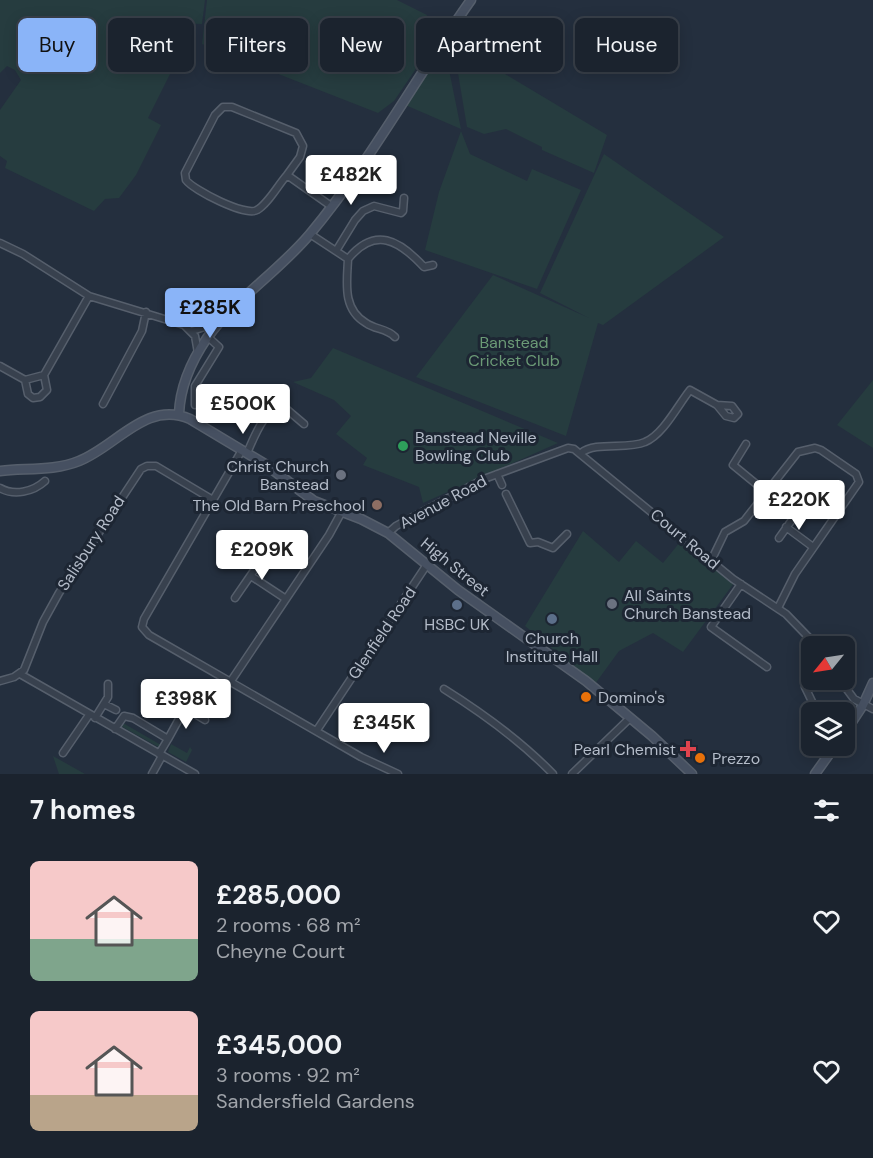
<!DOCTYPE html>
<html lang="en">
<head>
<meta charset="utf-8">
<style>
	:root { --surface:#1b232e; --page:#242b36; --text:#f1f3f6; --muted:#a0a4aa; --line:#39404a; --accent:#8ab4f8 }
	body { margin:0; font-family:"DM Sans",sans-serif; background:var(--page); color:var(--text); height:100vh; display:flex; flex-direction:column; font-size:22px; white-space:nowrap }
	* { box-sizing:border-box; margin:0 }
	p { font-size:20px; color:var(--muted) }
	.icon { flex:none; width:33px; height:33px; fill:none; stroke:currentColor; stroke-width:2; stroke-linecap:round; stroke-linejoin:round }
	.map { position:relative; height:774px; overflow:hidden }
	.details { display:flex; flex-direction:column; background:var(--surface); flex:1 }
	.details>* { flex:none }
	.top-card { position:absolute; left:18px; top:18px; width:837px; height:54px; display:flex; gap:12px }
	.needle { width:39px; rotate:240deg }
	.controls { position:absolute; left:801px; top:636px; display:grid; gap:12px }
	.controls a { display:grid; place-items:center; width:54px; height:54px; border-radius:9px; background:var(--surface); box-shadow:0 3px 15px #0003,0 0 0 2px var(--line); font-size:30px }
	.price { position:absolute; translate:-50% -51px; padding:0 14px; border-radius:6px; background:#fff; color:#222; font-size:20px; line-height:39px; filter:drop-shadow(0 2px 3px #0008) }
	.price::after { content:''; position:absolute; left:50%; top:36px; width:18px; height:14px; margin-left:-9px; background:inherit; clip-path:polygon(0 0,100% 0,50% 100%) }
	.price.active { background:var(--accent); color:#111 }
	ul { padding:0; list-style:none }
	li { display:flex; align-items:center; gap:18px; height:150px; padding:0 30px }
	li span { display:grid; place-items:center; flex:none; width:168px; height:120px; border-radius:9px; color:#555 }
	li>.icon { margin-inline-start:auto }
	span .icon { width:72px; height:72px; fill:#fffc; stroke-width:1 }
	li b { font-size:26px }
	h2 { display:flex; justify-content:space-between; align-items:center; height:72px; padding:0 30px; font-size:26px }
	.tag { padding:0 21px; border-radius:9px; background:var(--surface); box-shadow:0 3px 15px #0003,0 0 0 2px var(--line); font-size:21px; line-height:54px }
	.tag.active { background:var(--accent); color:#111 }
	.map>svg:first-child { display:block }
	.green { fill:#263c3f }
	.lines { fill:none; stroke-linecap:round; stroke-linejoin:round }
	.street-casing { stroke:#565f6c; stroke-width:9 }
	.secondary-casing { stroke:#565f6c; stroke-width:11 }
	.street { stroke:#38414e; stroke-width:6 }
	.secondary { stroke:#465061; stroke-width:8 }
	.leisure-dot { fill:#2e9e5b; stroke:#1d2633; stroke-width:2 }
	.worship-dot { fill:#6b7280; stroke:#1d2633; stroke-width:2 }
	.education-dot { fill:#8d6e63; stroke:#1d2633; stroke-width:2 }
	.service-dot { fill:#5c6f8a; stroke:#1d2633; stroke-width:2 }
	.food-dot { fill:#e8710a; stroke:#1d2633; stroke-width:2 }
	.health-dot { fill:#e0444e; stroke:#1d2633; stroke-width:2 }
	.labels { text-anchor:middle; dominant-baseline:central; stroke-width:6; stroke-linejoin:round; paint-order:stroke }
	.park-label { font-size:16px; fill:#6b9a76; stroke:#1d2633 }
	.poi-label { font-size:16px; fill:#b4bcc9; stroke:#1d2633; text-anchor:start }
	.street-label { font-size:16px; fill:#b4bcc9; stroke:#1d2633 }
</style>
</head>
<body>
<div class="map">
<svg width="873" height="774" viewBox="0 0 873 774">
	<rect width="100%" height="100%" fill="#242f3e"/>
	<!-- green -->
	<path class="green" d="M0,0H205L202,24L179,23L176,41L185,44L148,118L161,125L136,175L119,198L105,199L94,211L5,168L7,161L0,156V110L21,80L15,70L7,66L0,73Z
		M207,0H397L427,15L425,31L437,38L394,101L378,113L202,44Z
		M453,43L607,135L594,173L542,150V147L506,129L484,134L467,127Z
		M444,45L461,129L403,104Z
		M461,131L470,154L527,181L532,169L581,190L537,289L425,250L439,192Z
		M604,154L724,237L603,325L598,323L566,436L416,377L493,275L589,318L540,293Z
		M333,348L558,443L423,503L419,487L363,465L367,458L336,434L351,416L334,400L293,382L311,378Z
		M873,380V448L837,425Z
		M583,531L619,562L636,541L663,563L680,542L734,583L683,652L653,633L619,651L595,684L525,626Z
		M123,723L161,745L160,748L121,726Z
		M171,744L187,753L190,747L192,750L186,762L168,752Z
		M53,756L85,774H59Z"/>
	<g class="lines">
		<defs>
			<path id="street" d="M287,175C278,185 268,204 257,210C246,217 193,190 186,180L185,173L215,115L223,107H232L296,133L303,146L300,157L287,175L331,206
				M310,234L348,259
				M0,243L23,254L89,296L184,325L195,336L198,353
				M336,251L355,220L363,211L374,206L401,213L403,211L404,198
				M192,331L217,323
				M395,337C386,328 376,330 366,323C342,309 347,282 348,259C375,226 399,240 424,267L433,265
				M0,366L25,380L44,375L89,296
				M25,380L28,394L33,398L40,397L47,390L44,375
				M103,404L142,331L146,312
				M195,405V386L219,347L208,337
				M746,444L733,465L766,492
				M242,450L144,619L142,627L149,635L361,757L398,774
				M247,453C254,438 265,406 284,407L304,424
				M581,453C596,441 627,450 645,442C663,435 678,405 690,390L717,405L726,416L734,418L738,414L732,406L717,405
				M497,474L502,485
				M0,488C14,496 33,492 45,481
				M506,494L530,543L538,542L553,548L567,534
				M786,527L813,547
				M388,533L396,526L484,479L568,448L574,449L733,579L786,614L817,646
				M779,538L799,510
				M711,561L725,532L744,521L798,452L815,448L821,450L856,474L859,482L795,574L778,608
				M251,576L286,599
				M741,584L711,627L767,667
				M235,598L268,550
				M20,674L195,774
				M812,676L805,687L817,712
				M840,680L854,699L873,709
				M0,681L14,677L24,670L43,622L59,593L141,469L147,466H156L213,500
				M231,681L329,535L341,513
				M444,689C484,714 520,740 553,774
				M104,704L116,710
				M95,718L108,697V684
				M115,729L124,716L133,718L168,739L159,754
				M317,730L426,566
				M168,739L185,708L205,720
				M63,753L89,715
				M152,774L162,756
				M572,774L630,718"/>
			<path id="secondary" d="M179,414C180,387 192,360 207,338C235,299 279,271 310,234C371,161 416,77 471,0
				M0,471C25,468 55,471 79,461C117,446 146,400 190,419L265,464L314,501L361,519L388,533L458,590L586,681L652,736L692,774
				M844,734L863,705L873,683
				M815,774L835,746"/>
		</defs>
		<!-- street casing -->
		<use href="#street" class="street-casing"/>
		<!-- secondary casing -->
		<use href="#secondary" class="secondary-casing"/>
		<!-- street -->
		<use href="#street" class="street"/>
		<!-- secondary -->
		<use href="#secondary" class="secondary"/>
	</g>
	<!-- markers -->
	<circle class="leisure-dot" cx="403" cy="446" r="6"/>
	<g class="worship-dot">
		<circle cx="341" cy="475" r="6"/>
		<circle cx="612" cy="604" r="6"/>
	</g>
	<circle class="education-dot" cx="377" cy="505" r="6"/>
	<g class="service-dot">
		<circle cx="457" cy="605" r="6"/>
		<circle cx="552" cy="619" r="6"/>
	</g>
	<g class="food-dot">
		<circle cx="586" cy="697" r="6"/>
		<circle cx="700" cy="758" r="6"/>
	</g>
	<path class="health-dot" d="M685 740h6v6h6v6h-6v6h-6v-6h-6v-6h6z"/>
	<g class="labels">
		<!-- park labels -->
		<g class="park-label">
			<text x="514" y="342">Banstead<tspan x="514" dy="18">Cricket Club</tspan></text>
		</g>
		<!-- poi labels -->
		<g class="poi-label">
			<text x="415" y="437">Banstead Neville<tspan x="415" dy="18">Bowling Club</tspan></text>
			<text x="329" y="466" text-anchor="end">Christ Church<tspan x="329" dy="18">Banstead</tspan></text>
			<text x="365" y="505" text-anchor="end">The Old Barn Preschool</text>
			<text x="624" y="595">All Saints<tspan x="624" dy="18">Church Banstead</tspan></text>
			<text x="457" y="624" text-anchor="middle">HSBC UK</text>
			<text x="552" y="638" text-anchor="middle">Church<tspan x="552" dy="18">Institute Hall</tspan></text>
			<text x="598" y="697">Domino's</text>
			<text x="676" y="749" text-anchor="end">Pearl Chemist</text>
			<text x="712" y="758">Prezzo</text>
		</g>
		<!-- street labels -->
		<g class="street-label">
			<text transform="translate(443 502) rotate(-28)">Avenue Road</text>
			<text transform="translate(685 539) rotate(40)">Court Road</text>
			<text transform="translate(91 543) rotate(-57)">Salisbury Road</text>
			<text transform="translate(455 567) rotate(39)">High Street</text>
			<text transform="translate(382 633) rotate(-56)">Glenfield Road</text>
		</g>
	</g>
</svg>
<div class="controls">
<a><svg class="needle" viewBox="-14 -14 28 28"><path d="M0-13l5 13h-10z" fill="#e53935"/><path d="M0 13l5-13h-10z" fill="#a0a4aa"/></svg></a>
<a><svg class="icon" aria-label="layers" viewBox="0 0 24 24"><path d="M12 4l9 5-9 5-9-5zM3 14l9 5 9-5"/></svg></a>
</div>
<b class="price" style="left:351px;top:206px">£482K</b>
<b class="price active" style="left:210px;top:339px">£285K</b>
<b class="price" style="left:243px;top:435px">£500K</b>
<b class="price" style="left:799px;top:531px">£220K</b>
<b class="price" style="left:262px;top:581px">£209K</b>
<b class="price" style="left:186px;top:730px">£398K</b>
<b class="price" style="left:384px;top:754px">£345K</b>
<div class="top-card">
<a class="tag active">Buy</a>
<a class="tag">Rent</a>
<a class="tag">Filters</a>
<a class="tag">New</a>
<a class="tag">Apartment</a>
<a class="tag">House</a>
</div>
</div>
<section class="details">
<h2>7 homes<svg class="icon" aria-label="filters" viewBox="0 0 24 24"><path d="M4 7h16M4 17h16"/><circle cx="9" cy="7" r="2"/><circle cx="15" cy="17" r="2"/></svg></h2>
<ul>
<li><span style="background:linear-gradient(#f6c9c9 65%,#7fa58c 0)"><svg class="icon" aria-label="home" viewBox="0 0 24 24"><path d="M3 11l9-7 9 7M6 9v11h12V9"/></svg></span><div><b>£285,000</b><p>2 rooms · 68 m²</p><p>Cheyne Court</p></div><svg class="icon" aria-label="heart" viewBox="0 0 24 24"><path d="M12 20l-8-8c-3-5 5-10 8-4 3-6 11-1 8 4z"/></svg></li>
<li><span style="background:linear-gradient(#f6c9c9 70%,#b9a48a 0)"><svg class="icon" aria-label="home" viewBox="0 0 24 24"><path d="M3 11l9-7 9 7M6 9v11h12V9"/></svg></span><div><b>£345,000</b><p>3 rooms · 92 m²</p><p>Sandersfield Gardens</p></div><svg class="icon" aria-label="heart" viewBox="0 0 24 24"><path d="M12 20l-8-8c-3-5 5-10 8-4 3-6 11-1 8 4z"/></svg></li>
</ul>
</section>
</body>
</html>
